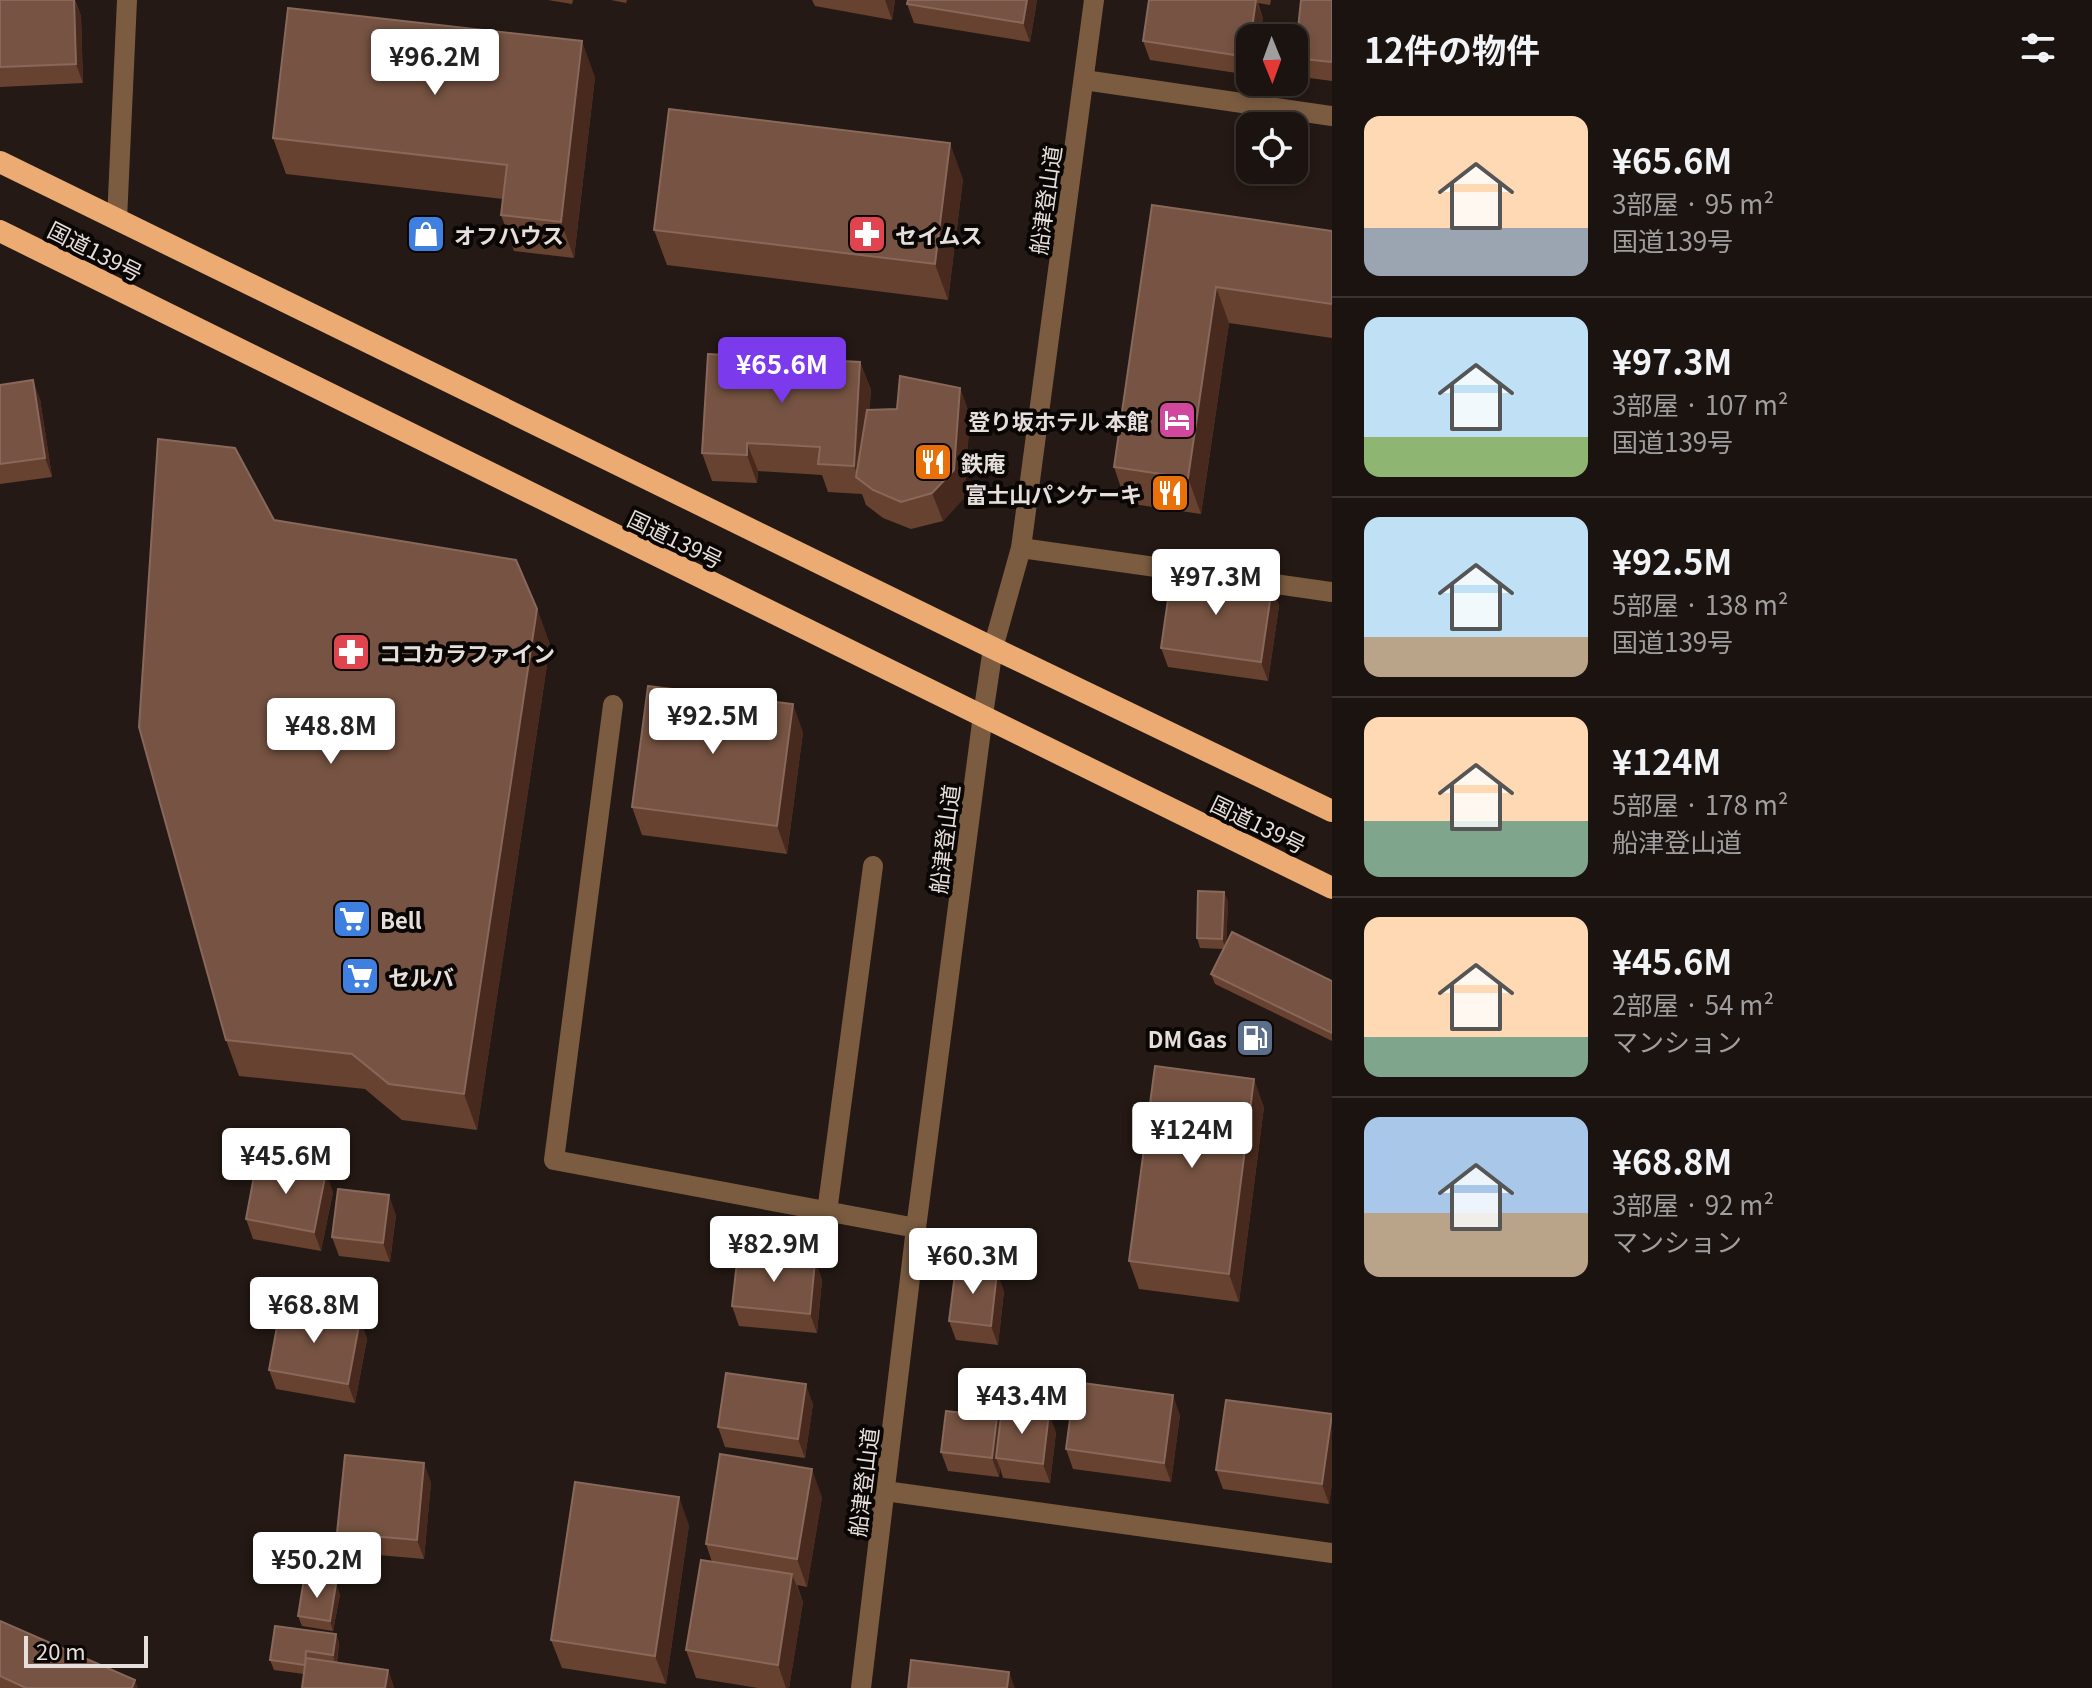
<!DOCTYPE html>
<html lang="ja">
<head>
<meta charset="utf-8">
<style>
	:root { --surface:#1b130f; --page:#28201d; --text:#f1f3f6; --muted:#a09e9e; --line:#39322f; --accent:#7c3aed }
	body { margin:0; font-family:Georgia,"Noto Sans JP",serif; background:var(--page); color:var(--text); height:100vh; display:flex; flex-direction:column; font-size:30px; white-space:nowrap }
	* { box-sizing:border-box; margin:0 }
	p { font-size:26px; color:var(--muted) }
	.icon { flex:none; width:44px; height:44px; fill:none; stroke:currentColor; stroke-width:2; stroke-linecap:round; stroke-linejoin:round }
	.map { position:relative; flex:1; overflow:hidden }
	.panel { display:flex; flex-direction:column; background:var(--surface); width:760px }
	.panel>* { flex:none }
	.needle { width:52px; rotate:179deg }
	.tools { position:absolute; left:1236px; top:24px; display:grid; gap:16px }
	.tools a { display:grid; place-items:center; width:72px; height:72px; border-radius:16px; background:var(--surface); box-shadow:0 4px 12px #0003,0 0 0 2px var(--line); font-size:40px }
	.scale { position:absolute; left:24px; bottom:20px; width:124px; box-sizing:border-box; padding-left:8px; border:4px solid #e6deda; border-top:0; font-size:22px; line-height:28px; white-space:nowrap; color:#e6deda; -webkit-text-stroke:6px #0a0604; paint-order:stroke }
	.price { position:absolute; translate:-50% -68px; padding:0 18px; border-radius:8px; background:#fff; color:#222; font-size:26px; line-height:52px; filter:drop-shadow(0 2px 4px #0008) }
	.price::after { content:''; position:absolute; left:50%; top:48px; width:24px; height:18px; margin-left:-12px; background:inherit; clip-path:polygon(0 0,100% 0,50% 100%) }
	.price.selected { background:var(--accent); color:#fff }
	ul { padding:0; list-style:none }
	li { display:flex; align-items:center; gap:24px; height:200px; padding:0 32px }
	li+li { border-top:2px solid var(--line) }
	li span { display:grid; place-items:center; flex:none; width:224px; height:160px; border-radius:16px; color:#555 }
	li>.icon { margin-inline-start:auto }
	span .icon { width:96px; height:96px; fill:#fffc; stroke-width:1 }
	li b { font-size:34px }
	h2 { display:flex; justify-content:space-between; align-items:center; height:96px; padding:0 32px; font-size:34px }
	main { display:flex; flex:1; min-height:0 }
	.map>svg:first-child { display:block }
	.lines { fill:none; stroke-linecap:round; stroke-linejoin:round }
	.service { stroke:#7b5c41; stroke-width:20 }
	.minor { stroke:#7b5c41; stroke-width:20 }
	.tertiary { stroke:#7b5c41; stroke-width:20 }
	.trunk { stroke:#ebab73; stroke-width:22 }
	.wall { fill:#684230 }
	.shaded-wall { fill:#472a1d }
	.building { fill:#765342; stroke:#88685a; stroke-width:2 }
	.labels { text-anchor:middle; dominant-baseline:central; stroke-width:8; stroke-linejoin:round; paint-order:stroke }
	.street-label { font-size:22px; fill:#e6deda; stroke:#0a0604 }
	.poi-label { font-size:22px; font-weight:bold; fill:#e6deda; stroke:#0a0604; text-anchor:start }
</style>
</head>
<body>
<main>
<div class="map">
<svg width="1332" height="1688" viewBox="0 0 1332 1688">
	<rect width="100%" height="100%" fill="#241914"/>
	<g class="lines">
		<!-- service -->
		<path class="service" d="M613,705L554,1160L916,1228
			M827,1212L873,866"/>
		<!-- minor -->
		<path class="minor" d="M1084,80L1332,116
			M117,220L127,0
			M1021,548L1332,592
			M885,1491L1332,1553"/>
		<!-- tertiary -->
		<path class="tertiary" d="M861,1688L916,1228L983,715L993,648L1021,548L1094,0"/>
		<!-- trunk -->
		<path class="trunk" d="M0,162L993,648L1332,811
			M0,231C443,452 888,669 1332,888"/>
	</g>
	<!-- wall -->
	<path class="wall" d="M0,0H75L81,16L83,83L0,87Z
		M548,0H573L572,4Z
		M611,0H627L626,3Z
		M812,0H895L892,20L815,6Z
		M1037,0L1030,42L914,23L907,4Z
		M1149,0H1271L1270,5L1258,3L1263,19L1250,38V75L1150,60L1143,41Z
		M1332,0V81L1302,77L1295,58Z
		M595,77L574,258L514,251L501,215L503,199L286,174L273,138Z
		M963,179L948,300L667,265L654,230Z
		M1152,205L1332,231V338L1229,323L1201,514L1126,503L1114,467Z
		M860,362L871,390L869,410L897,409L960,388L970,416L964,498L943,521L911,529L883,518L866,505L862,494L828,492L822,475L758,471L757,483L712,481L702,453Z
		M0,385L40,399L52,477L0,484Z
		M274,520L537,609L550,645L477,1130L402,1120L365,1089L239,1076L226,1040Z
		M1272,587L1279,606L1268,681L1168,667L1161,648Z
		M803,732L787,854L642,835L632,807Z
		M1224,892L1228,902L1226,943L1332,981V1041L1215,984L1211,974L1224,949L1200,948L1197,938Z
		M1264,1107L1239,1302L1139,1289L1129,1261Z
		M333,1192L321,1251L253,1239L246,1219Z
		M396,1215L390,1262L339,1256L332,1237Z
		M815,1261L822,1280L817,1333L739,1326L732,1306Z
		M1004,1291L998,1345L956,1340L949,1321Z
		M360,1320L367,1339L355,1403L276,1389L269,1370Z
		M813,1404L805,1458L725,1447L718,1427Z
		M1332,1414V1484L1329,1504L1223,1489L1216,1470Z
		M1180,1415L1171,1482L1073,1469L1066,1449Z
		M997,1417L1000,1426L1056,1432L1050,1483L1003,1478L1000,1468L999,1477L948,1471L941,1452Z
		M431,1482L424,1559L344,1552L337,1533Z
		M822,1497L807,1587L797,1585L803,1602L789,1688H758L696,1678L686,1650L712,1562L706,1544Z
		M689,1525L666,1684L562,1668L551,1640Z
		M340,1594L333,1631L302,1626L298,1616Z
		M0,1621L138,1688H0Z
		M336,1634L339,1643L337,1663L388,1670L394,1688H302L304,1674L274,1670L270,1660Z"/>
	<!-- shaded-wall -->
	<path class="shaded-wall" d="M74,0L81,16L83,83L76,64Z
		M885,0H895L892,20Z
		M1027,0H1037L1030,42L1023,23Z
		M1256,0L1263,19L1260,38H1251Z
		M582,41L595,77L574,258L561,222Z
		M950,143L963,179L948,300L935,264Z
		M1216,287L1229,323L1201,514L1188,478Z
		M860,362L871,390L865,484L859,479L854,466Z
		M33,380L40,399L52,477L45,458Z
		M960,388L970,416L964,498L943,521L932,493Z
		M747,443L758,471L757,483L747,455Z
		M1272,587L1279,606L1268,681L1261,662Z
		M537,609L550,645L477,1130L464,1094Z
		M793,704L803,732L787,854L777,826Z
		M1224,892L1228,902L1226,949L1222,939Z
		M1254,1079L1264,1107L1239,1302L1229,1274Z
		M326,1172L333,1192L321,1251L314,1232Z
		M389,1195L396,1215L390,1262L383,1243Z
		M815,1261L822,1280L817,1333L810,1314Z
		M997,1272L1004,1291L998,1345L991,1326Z
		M360,1320L367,1339L355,1403L348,1384Z
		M806,1384L813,1404L805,1458L798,1439Z
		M1173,1395L1180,1415L1171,1482L1164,1463Z
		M1049,1413L1056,1432L1050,1483L1043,1464Z
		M1332,1416V1484L1329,1504L1322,1484Z
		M997,1417L1004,1436L996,1458L1000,1468L999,1477L992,1458Z
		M424,1463L431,1482L424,1559L417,1540Z
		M812,1469L822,1497L807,1587L797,1559Z
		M679,1497L689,1525L666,1684L655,1656Z
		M792,1574L803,1602L789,1688H786L778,1665Z
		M336,1584L340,1594L333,1631L330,1621Z
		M336,1634L339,1643L336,1665L333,1655Z
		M388,1670L394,1688H385Z
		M1009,1672L1015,1688H1007Z
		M135,1680L138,1688H132Z"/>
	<!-- building -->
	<path class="building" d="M0,0H74L76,64L0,67Z
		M908,0H1027L1023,23L907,4Z
		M1149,0H1256L1248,57L1143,41Z
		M1301,0H1332V62L1295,58Z
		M288,8L582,41L561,222L501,215L507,165L273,138Z
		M669,109L950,143L935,264L654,230Z
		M1152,205L1332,231V304L1216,287L1188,478L1114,467Z
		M708,354L860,362L854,466L818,464L820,447L747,443V455L702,453Z
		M900,376L960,388L954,470L932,493L901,502L873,490L856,477L867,410L897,409Z
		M33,380L45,458L0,464V385Z
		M158,439L235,448L274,520L516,560L537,609L464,1094L389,1084L352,1054L226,1040L139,727Z
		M1172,572L1272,587L1261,662L1161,648Z
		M648,686L793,704L777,826L632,807Z
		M1198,891L1224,892L1222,939L1197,938Z
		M1232,932L1332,981V1033L1211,974Z
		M1155,1066L1254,1079L1229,1274L1129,1261Z
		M257,1160L326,1172L314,1232L246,1219Z
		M338,1189L389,1195L383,1243L332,1237Z
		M738,1253L815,1261L810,1314L732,1306Z
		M956,1266L997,1272L991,1326L949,1321Z
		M281,1305L360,1320L348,1384L269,1370Z
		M726,1373L806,1384L798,1439L718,1427Z
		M1075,1382L1173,1395L1164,1463L1066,1449Z
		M1226,1400L1332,1414L1322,1484L1216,1470Z
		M1002,1407L1049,1413L1043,1464L996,1458Z
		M946,1411L997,1417L992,1458L941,1452Z
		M720,1454L812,1469L797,1559L706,1544Z
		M345,1455L424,1463L417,1540L337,1533Z
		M575,1482L679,1497L655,1656L551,1640Z
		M701,1560L792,1574L778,1665L686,1650Z
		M304,1579L336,1584L330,1621L298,1616Z
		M0,1621L135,1680L132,1688H26L0,1676Z
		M275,1626L336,1634L333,1655L306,1651L305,1665L270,1660Z
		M306,1658L388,1670L385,1688H302Z
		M911,1660L1009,1672L1007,1688H908Z"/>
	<!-- icons -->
	<defs>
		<symbol id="shop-square" viewBox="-11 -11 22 22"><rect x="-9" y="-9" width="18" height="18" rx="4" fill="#3f7fe0" stroke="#0a0604"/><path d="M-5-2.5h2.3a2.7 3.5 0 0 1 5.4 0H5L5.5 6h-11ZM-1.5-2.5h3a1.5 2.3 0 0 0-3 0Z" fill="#fff"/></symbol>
		<symbol id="pharmacy-square" viewBox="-11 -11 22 22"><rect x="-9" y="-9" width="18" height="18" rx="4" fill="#e0444e" stroke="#0a0604"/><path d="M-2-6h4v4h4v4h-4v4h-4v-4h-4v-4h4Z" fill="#fff"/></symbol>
		<symbol id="hotel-square" viewBox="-11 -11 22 22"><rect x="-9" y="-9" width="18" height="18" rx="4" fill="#d1479c" stroke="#0a0604"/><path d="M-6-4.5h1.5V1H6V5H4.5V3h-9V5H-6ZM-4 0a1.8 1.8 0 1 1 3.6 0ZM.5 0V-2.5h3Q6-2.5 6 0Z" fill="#fff"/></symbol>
		<symbol id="restaurant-square" viewBox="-11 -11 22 22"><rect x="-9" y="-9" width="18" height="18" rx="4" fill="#e8710a" stroke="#0a0604"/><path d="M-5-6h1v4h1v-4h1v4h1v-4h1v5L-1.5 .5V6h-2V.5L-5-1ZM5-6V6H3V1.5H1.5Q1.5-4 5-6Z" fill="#fff"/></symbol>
		<symbol id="supermarket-square" viewBox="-11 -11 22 22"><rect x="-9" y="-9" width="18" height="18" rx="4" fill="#3f7fe0" stroke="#0a0604"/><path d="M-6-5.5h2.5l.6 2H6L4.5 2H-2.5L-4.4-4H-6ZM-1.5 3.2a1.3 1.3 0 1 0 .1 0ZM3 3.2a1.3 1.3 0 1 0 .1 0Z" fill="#fff"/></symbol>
		<symbol id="fuel-square" viewBox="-11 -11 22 22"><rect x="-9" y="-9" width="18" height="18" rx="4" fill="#5c6f8a" stroke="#0a0604"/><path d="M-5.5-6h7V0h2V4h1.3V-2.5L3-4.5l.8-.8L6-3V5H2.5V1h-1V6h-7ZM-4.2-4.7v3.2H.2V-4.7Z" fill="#fff"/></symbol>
	</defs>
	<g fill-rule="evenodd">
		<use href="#shop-square" x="404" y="212" width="44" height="44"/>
		<use href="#pharmacy-square" x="845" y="212" width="44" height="44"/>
		<use href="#hotel-square" x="1155" y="398" width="44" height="44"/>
		<use href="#restaurant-square" x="911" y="440" width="44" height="44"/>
		<use href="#restaurant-square" x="1148" y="471" width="44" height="44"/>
		<use href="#pharmacy-square" x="329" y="630" width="44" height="44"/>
		<use href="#supermarket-square" x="330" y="897" width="44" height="44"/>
		<use href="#supermarket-square" x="338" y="954" width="44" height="44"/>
		<use href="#fuel-square" x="1233" y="1016" width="44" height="44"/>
	</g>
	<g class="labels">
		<!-- street labels -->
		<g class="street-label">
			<text transform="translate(1044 200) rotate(-82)">船津登山道</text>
			<text transform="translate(96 250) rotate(27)">国道139号</text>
			<text transform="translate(676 538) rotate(26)">国道139号</text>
			<text transform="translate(1259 823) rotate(26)">国道139号</text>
			<text transform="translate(943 839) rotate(-83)">船津登山道</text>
			<text transform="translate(862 1482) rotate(-83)">船津登山道</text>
		</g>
		<!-- poi labels -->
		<g class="poi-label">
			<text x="454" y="234">オフハウス</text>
			<text x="895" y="234">セイムス</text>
			<text x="1149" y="420" text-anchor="end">登り坂ホテル 本館</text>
			<text x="961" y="462">鉄庵</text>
			<text x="1142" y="493" text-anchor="end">富士山パンケーキ</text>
			<text x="379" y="652">ココカラファイン</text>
			<text x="380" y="919">Bell</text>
			<text x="388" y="976">セルバ</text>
			<text x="1227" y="1038" text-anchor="end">DM Gas</text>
		</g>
	</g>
</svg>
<div class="tools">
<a><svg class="needle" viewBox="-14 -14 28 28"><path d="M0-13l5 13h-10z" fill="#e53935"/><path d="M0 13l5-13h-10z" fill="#a09e9e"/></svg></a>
<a><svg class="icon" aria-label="locate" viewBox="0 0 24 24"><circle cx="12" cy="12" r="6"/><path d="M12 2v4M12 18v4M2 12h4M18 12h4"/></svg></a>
</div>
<div class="scale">20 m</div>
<b class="price" style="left:435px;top:97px">¥96.2M</b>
<b class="price selected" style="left:782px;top:405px">¥65.6M</b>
<b class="price" style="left:1216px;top:617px">¥97.3M</b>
<b class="price" style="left:713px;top:756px">¥92.5M</b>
<b class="price" style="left:331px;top:766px">¥48.8M</b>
<b class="price" style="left:1192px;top:1170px">¥124M</b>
<b class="price" style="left:286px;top:1196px">¥45.6M</b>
<b class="price" style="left:774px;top:1284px">¥82.9M</b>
<b class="price" style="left:973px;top:1296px">¥60.3M</b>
<b class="price" style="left:314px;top:1345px">¥68.8M</b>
<b class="price" style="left:1022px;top:1436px">¥43.4M</b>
<b class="price" style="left:317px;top:1600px">¥50.2M</b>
</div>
<section class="panel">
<h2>12件の物件<svg class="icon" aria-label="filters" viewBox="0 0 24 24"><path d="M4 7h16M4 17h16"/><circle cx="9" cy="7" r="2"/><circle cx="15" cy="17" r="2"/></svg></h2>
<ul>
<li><span style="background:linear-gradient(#ffd9b3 70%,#9aa5b1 0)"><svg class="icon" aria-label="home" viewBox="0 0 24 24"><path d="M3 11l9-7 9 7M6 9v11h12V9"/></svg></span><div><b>¥65.6M</b><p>3部屋 · 95 m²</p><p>国道139号</p></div></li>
<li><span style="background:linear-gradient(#bfe0f5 75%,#8fb573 0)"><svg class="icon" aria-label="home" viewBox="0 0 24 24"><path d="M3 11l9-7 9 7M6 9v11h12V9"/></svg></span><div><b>¥97.3M</b><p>3部屋 · 107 m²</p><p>国道139号</p></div></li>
<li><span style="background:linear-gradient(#bfe0f5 75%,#b9a48a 0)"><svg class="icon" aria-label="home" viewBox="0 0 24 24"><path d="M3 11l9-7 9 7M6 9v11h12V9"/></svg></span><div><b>¥92.5M</b><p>5部屋 · 138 m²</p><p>国道139号</p></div></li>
<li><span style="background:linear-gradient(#ffd9b3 65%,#7fa58c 0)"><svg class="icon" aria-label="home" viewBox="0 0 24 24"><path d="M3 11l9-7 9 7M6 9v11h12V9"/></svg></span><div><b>¥124M</b><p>5部屋 · 178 m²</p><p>船津登山道</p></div></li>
<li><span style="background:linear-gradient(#ffd9b3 75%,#7fa58c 0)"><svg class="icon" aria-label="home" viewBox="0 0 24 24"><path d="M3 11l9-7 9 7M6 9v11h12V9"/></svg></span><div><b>¥45.6M</b><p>2部屋 · 54 m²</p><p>マンション</p></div></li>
<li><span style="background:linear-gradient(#a9c7e8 60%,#b9a48a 0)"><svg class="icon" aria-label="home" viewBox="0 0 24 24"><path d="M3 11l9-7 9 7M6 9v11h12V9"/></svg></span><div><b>¥68.8M</b><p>3部屋 · 92 m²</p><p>マンション</p></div></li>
</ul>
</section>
</main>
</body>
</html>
